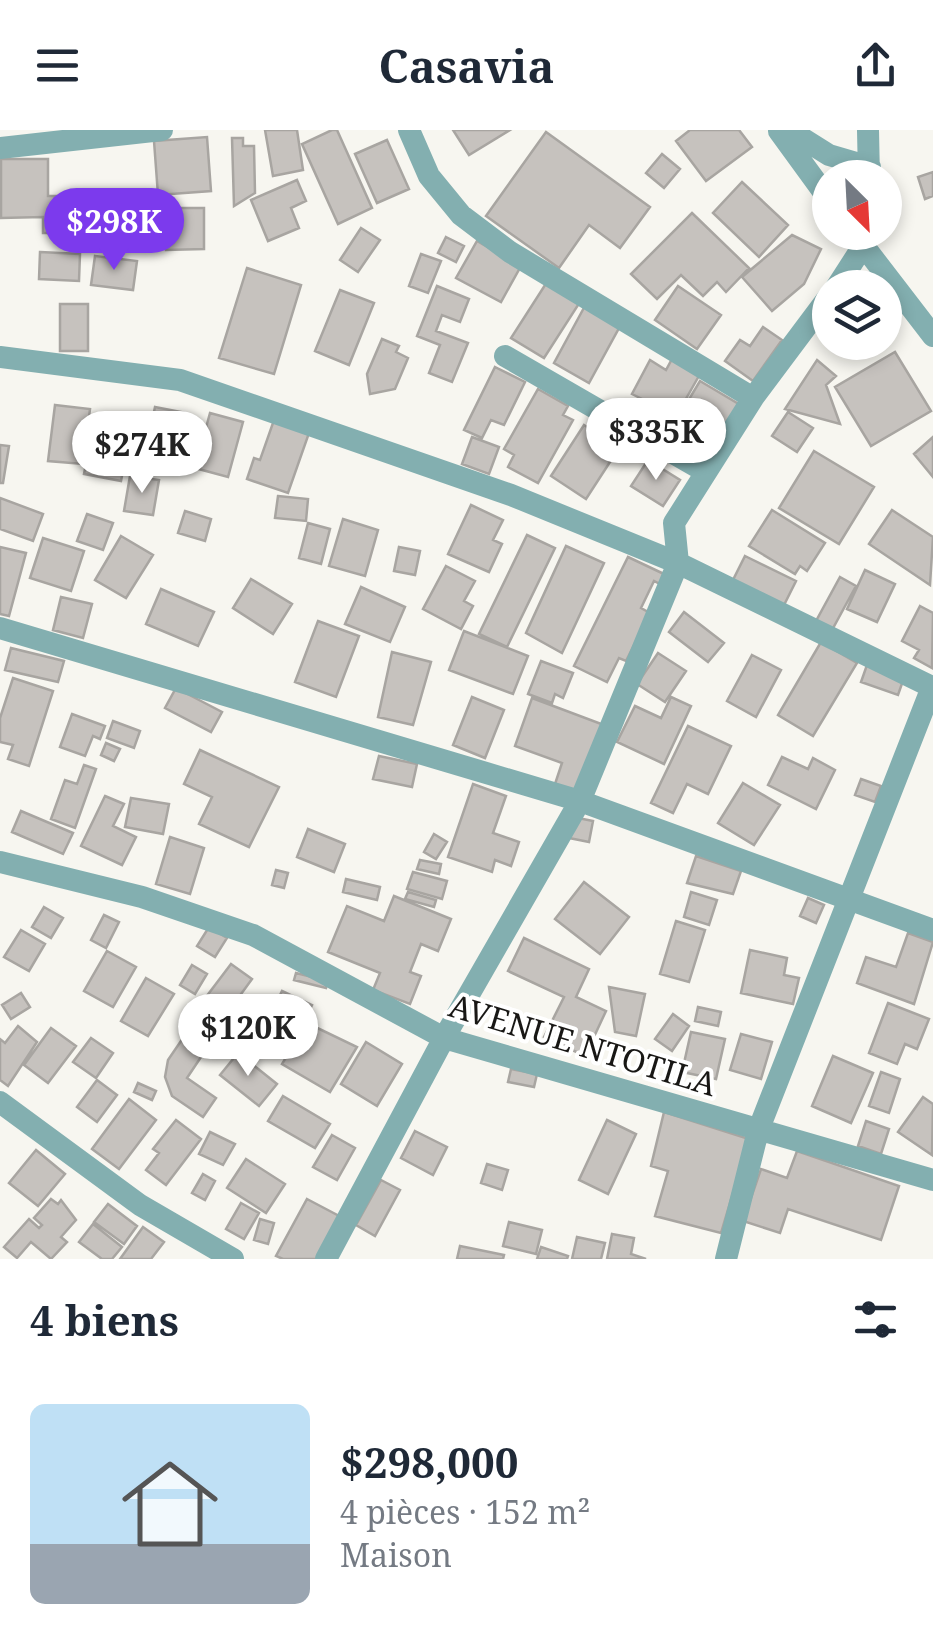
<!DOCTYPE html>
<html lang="fr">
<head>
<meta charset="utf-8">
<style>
	:root { --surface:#fff; --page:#f2f2f3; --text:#1f2937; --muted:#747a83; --accent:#7c3aed }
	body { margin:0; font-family:"Noto Serif",serif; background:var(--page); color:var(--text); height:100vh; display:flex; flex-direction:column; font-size:38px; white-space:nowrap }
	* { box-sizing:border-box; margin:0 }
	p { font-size:32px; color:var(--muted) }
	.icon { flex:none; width:55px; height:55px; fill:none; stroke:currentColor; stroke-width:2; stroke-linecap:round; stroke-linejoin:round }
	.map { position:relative; height:1129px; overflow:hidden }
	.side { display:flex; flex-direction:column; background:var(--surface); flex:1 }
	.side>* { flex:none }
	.needle { width:65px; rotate:156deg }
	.controls { position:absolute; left:812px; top:30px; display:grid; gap:20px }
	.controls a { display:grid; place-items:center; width:90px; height:90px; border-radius:50%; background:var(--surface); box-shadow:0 5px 15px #0003; font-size:50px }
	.price { position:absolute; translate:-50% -85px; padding:0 22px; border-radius:35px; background:#fff; color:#222; font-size:32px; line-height:65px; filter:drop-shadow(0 2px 5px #0008) }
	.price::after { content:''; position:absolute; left:50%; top:60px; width:30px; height:22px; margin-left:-15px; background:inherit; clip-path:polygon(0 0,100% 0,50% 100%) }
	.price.selected { background:var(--accent); color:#fff }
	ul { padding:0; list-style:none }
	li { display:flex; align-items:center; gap:30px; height:250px; padding:0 30px }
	li span { display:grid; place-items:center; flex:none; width:280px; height:200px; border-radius:15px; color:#555 }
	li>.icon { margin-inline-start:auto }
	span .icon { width:120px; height:120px; fill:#fffc; stroke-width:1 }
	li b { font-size:42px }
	h2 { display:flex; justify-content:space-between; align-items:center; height:120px; padding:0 30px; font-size:42px }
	header { display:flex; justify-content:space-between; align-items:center; height:130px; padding:0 30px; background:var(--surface); font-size:45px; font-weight:700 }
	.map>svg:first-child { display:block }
	.building { fill:#c6c2be; stroke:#a8a5a1; stroke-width:2.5 }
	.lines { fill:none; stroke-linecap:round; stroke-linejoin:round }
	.minor { stroke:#83afb0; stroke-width:22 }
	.labels { text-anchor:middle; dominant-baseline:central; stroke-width:8; stroke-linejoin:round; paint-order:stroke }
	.street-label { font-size:32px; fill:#181715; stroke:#fff }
</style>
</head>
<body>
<header><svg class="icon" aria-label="menu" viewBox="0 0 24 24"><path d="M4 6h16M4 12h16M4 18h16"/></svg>Casavia<svg class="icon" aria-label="share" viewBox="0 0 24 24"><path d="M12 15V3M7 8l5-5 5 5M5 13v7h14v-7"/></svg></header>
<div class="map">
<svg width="933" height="1129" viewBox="0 0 933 1129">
	<rect width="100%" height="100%" fill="#f7f6f0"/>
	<!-- building -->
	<path class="building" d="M265,0H297L303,40L273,46Z
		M332,0H337L372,78L338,94L302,14Z
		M453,0H510L469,25Z
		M690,0H739L752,17L706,51L676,11Z
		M546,2L650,77L620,118L589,95L559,138L486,86Z
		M207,7L211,61L158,65L154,11Z
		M232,8H243V16H254L255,63L234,76Z
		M387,10L409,59L377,73L355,24Z
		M662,24L680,39L664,58L646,43Z
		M1,29H48V66H88V103H43V87L1,88Z
		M933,42V66L925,69L918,47Z
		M297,50L306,71L291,78L299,98L268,111L251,70Z
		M742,52L788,95L759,127L713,83Z
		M167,78H204V119L166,120Z
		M692,83L749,138L726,162L717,152L703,166L681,145L657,169L631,144Z
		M361,98L380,110L358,142L340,130Z
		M792,105L821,119L804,154L772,181L742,147Z
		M446,107L464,116L456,132L438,123Z
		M477,111L521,136L501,172L456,148Z
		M40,122L80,124L79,151L39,149Z
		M421,124L441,131L428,163L409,156Z
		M95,126L137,131L133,160L91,155Z
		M247,138L301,155L274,244L219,228Z
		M547,152L580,172L544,228L511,208Z
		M437,156L469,169L460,192L442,185L436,201L468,213L452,252L429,243L440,215L417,206Z
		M678,156L721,185L697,219L655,190Z
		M340,160L374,173L349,235L315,221Z
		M60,174H88V221H60Z
		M586,174L619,198L589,253L554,233Z
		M763,197L782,210L753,251L725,231L740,210L750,216Z
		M382,209L399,216L396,222L408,228L395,259L370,264L367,244Z
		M895,222L931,281L871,316L835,257Z
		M672,229L700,244L671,295L641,279L646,271L632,264L650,230L666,240Z
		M817,230L836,246L826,255L840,294L785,279Z
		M495,237L525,252L504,295L491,290L482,308L464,300Z
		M700,251L742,276L712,323L671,299Z
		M538,259L568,276L563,285L573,290L538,353L508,337L514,325L504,319Z
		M55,275L90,279L83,334L48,331Z
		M155,277L186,283L176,331L145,324Z
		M788,282L813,298L797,322L772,306Z
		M210,283L243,292L228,347L195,338Z
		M274,290L309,303L288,363L247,349L254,328L260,330Z
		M584,295L619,318L586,369L551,346Z
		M93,298L130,304L121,351L84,344Z
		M472,307L499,317L489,344L462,334Z
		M933,307V347L914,324Z
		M0,315L9,316L3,353H0Z
		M814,321L874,357L839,414L779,378Z
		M648,330L680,350L663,376L631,356Z
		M130,346L159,350L153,385L124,381Z
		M278,366L308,369L306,391L275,388Z
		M0,368L43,384L33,411L0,399Z
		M471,375L503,390L493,410L502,414L489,442L448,424Z
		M772,380L825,413L807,441L800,436L795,444L749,416Z
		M892,380L933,407L930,455L869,414Z
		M185,381L211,389L205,411L178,403Z
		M87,384L113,393L103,420L77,411Z
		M343,389L378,400L365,446L329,436Z
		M308,393L330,399L321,434L299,428Z
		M527,405L555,418L507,517L479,504Z
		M121,406L153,425L126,468L95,450Z
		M43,408L84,421L71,461L30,448Z
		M566,416L604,433L562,523L526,503Z
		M0,417L26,423L9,486L0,484Z
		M399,417L420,421L415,445L394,441Z
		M745,426L796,451L784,475L733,450Z
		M628,427L664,444L660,454L654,451L641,478L650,483L626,531L619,528L607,552L574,536Z
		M446,436L475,451L464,471L473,476L461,499L423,479Z
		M865,440L895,454L877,492L847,479Z
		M840,447L856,456L832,500L816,491Z
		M251,449L292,474L273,504L233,478Z
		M361,457L405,477L390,512L345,494Z
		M161,459L214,482L198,516L146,494Z
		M61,467L92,474L83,508L53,500Z
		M920,476L933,483L932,538L914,528L919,520L902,511Z
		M684,482L724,513L708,532L669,502Z
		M318,491L359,506L336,567L295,552Z
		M464,501L528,526L513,564L449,540Z
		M821,512L857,533L813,606L778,585Z
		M11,518L64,531L58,552L5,540Z
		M392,522L431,532L413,595L378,587Z
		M658,523L686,541L665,572L637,554Z
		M752,525L781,540L756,587L727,571Z
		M541,531L573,543L563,568L555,564L552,573L528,564Z
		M868,532L905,545L898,565L861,552Z
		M13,548L53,561L29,636L8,629L13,615L0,612V588Z
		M176,558L222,582L211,602L165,578Z
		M472,567L504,580L485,628L453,615Z
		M671,567L691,576L664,634L617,612L635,576L661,588Z
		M532,568L604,595L579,663L555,654L562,633L515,616Z
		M72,584L105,596L100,609L93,606L85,626L60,617Z
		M113,591L140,601L134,618L107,608Z
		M688,596L731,616L708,664L687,654L673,683L651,673Z
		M106,613L120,619L114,631L101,625Z
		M200,620L279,657L249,717L199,694L212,667L184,654Z
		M379,626L417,634L412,657L373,649Z
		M782,627L808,639L813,628L835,640L816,679L768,655Z
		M84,635L96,639L75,698L51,689L65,650L77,654Z
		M861,649L881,656L875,672L855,665Z
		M743,653L780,675L754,715L718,693Z
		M473,654L506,666L493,703L519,712L511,736L495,730L492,742L448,727Z
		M105,666L124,674L113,696L136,707L122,735L81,716Z
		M131,668L169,674L163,704L125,697Z
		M21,681L73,703L63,724L12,702Z
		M573,687L593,691L589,712L569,708Z
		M308,699L345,714L334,742L297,727Z
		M434,704L447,712L436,729L424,722Z
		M170,707L204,718L190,764L156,754Z
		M696,726L741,741L733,764L687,753Z
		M420,730L441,734L439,744L417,739Z
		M276,740L288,743L284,758L272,755Z
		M413,742L447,751L442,769L407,759Z
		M346,749L380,757L377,770L343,762Z
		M584,752L629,787L600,824L555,789Z
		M408,762L436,770L434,777L405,769Z
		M691,762L717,770L709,795L684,787Z
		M394,766L451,789L438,821L421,814L410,842L421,846L410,874L373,860L380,843L328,822L347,776L384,791Z
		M808,768L824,775L816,793L800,786Z
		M44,777L63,788L51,808L32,797Z
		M104,785L119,792L106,818L91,810Z
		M676,791L705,800L689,852L660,844Z
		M209,797L227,808L215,827L197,816Z
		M21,800L45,814L29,841L4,827Z
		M908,803L933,812L914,874L857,853L866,827L896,837Z
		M524,808L589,839L576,867L606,881L585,926L544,907L564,867L508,841Z
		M750,820L787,828L784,845L799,848L793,874L741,863Z
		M107,821L136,837L113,877L84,861Z
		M231,834L252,849L225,886L203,871Z
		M192,835L207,844L195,864L180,855Z
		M296,843L328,851L326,858L294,850Z
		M146,848L174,864L148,906L121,891Z
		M609,857L645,864L636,906L615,902Z
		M282,861L312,875L293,915L263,901Z
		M21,863L30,877L11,889L2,875Z
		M888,873L929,889L917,919L905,914L897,934L869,923Z
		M698,877L721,882L718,896L695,891Z
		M673,884L689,896L672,921L655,909Z
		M198,886L219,900L187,948L216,968L203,987L172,966L165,947L168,930Z
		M307,893L357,917L330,962L282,934Z
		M18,896L37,912L8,956L0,950V909L5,913Z
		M51,898L76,916L48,953L24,935Z
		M691,902L725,909L716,949L682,942Z
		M741,904L772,912L761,949L730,940Z
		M91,908L113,923L96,948L73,932Z
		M366,912L402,934L377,976L341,954Z
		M238,923L277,954L259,976L220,945Z
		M833,926L873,943L851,993L812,976Z
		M511,939L537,944L534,957L508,952Z
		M881,942L900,949L889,983L869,976Z
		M97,950L117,965L97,992L77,977Z
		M138,953L156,961L152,970L134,962Z
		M283,966L330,994L315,1018L268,991Z
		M923,967L933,974L932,1025L898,1002Z
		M129,969L156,990L119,1039L92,1019Z
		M664,982L749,1009L721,1103L655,1086L668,1041L651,1036Z
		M176,990L201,1009L166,1055L146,1040L159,1023L153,1019Z
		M607,990L636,1004L608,1064L579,1050Z
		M866,991L889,999L881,1024L858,1016Z
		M415,1001L447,1017L433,1045L401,1028Z
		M210,1002L235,1014L223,1035L199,1024Z
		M332,1005L355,1018L337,1050L313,1037Z
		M36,1020L65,1044L38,1076L9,1053Z
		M797,1021L899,1056L881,1110L788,1079L780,1103L743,1091L761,1039L787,1048Z
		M246,1029L285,1054L266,1083L227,1058Z
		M487,1034L508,1040L502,1060L481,1053Z
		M203,1044L215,1051L205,1070L192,1063Z
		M381,1050L400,1060L375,1106L356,1095Z
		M51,1069L58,1074L61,1070L76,1090L61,1107L67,1112L51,1129L31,1112L17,1128L4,1117L29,1089L39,1098L42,1095L34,1088Z
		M307,1069L341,1087L318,1129H283L276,1126Z
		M241,1073L259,1083L244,1109L226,1099Z
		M108,1074L137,1096L124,1114L94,1092Z
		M260,1089L274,1093L268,1114L254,1110Z
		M509,1092L542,1100L536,1124L503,1116Z
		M93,1094L122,1117L112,1129H102L79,1112Z
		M143,1097L164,1112L151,1129H120Z
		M612,1104L634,1108L631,1124L646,1129H607Z
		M577,1107L605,1113L601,1129H572Z
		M460,1116L504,1125L503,1129H457Z
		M541,1117L568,1126L567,1129H537Z"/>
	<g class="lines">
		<!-- minor -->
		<path class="minor" d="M409,0L429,46L461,85L510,122L753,268
			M789,0L829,25L870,37
			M868,0L869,48
			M779,1L830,71
			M0,18L162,0
			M853,102L933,206
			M836,158L863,116L864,104
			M505,226L706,342
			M0,227L180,250L511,365L678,433L932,557L758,1001L726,1129
			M0,498L580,671L933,800
			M0,732L142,767L253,805L444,908L933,1050
			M0,972L140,1075L233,1129
			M326,1129L444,908L580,671L678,433L674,393L753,268L830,165"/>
	</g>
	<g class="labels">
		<!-- street labels -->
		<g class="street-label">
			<text transform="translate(583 914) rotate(17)">AVENUE NTOTILA</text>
		</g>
	</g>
</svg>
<div class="controls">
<a><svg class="needle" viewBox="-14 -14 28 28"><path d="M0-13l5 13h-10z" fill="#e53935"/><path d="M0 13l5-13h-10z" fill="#747a83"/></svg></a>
<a><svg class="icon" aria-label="layers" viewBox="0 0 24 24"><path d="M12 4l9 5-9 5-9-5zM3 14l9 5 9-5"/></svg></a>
</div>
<b class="price selected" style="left:114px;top:143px">$298K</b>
<b class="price" style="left:656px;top:353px">$335K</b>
<b class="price" style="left:142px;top:366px">$274K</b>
<b class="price" style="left:248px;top:949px">$120K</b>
</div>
<section class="side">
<h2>4 biens<svg class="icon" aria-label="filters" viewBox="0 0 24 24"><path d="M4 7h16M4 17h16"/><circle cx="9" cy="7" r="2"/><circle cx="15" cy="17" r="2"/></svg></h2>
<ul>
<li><span style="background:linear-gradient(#bfe0f5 70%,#9aa5b1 0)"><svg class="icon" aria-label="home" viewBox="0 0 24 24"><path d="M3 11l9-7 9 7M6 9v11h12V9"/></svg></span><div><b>$298,000</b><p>4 pièces · 152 m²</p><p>Maison</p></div></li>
</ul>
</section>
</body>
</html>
